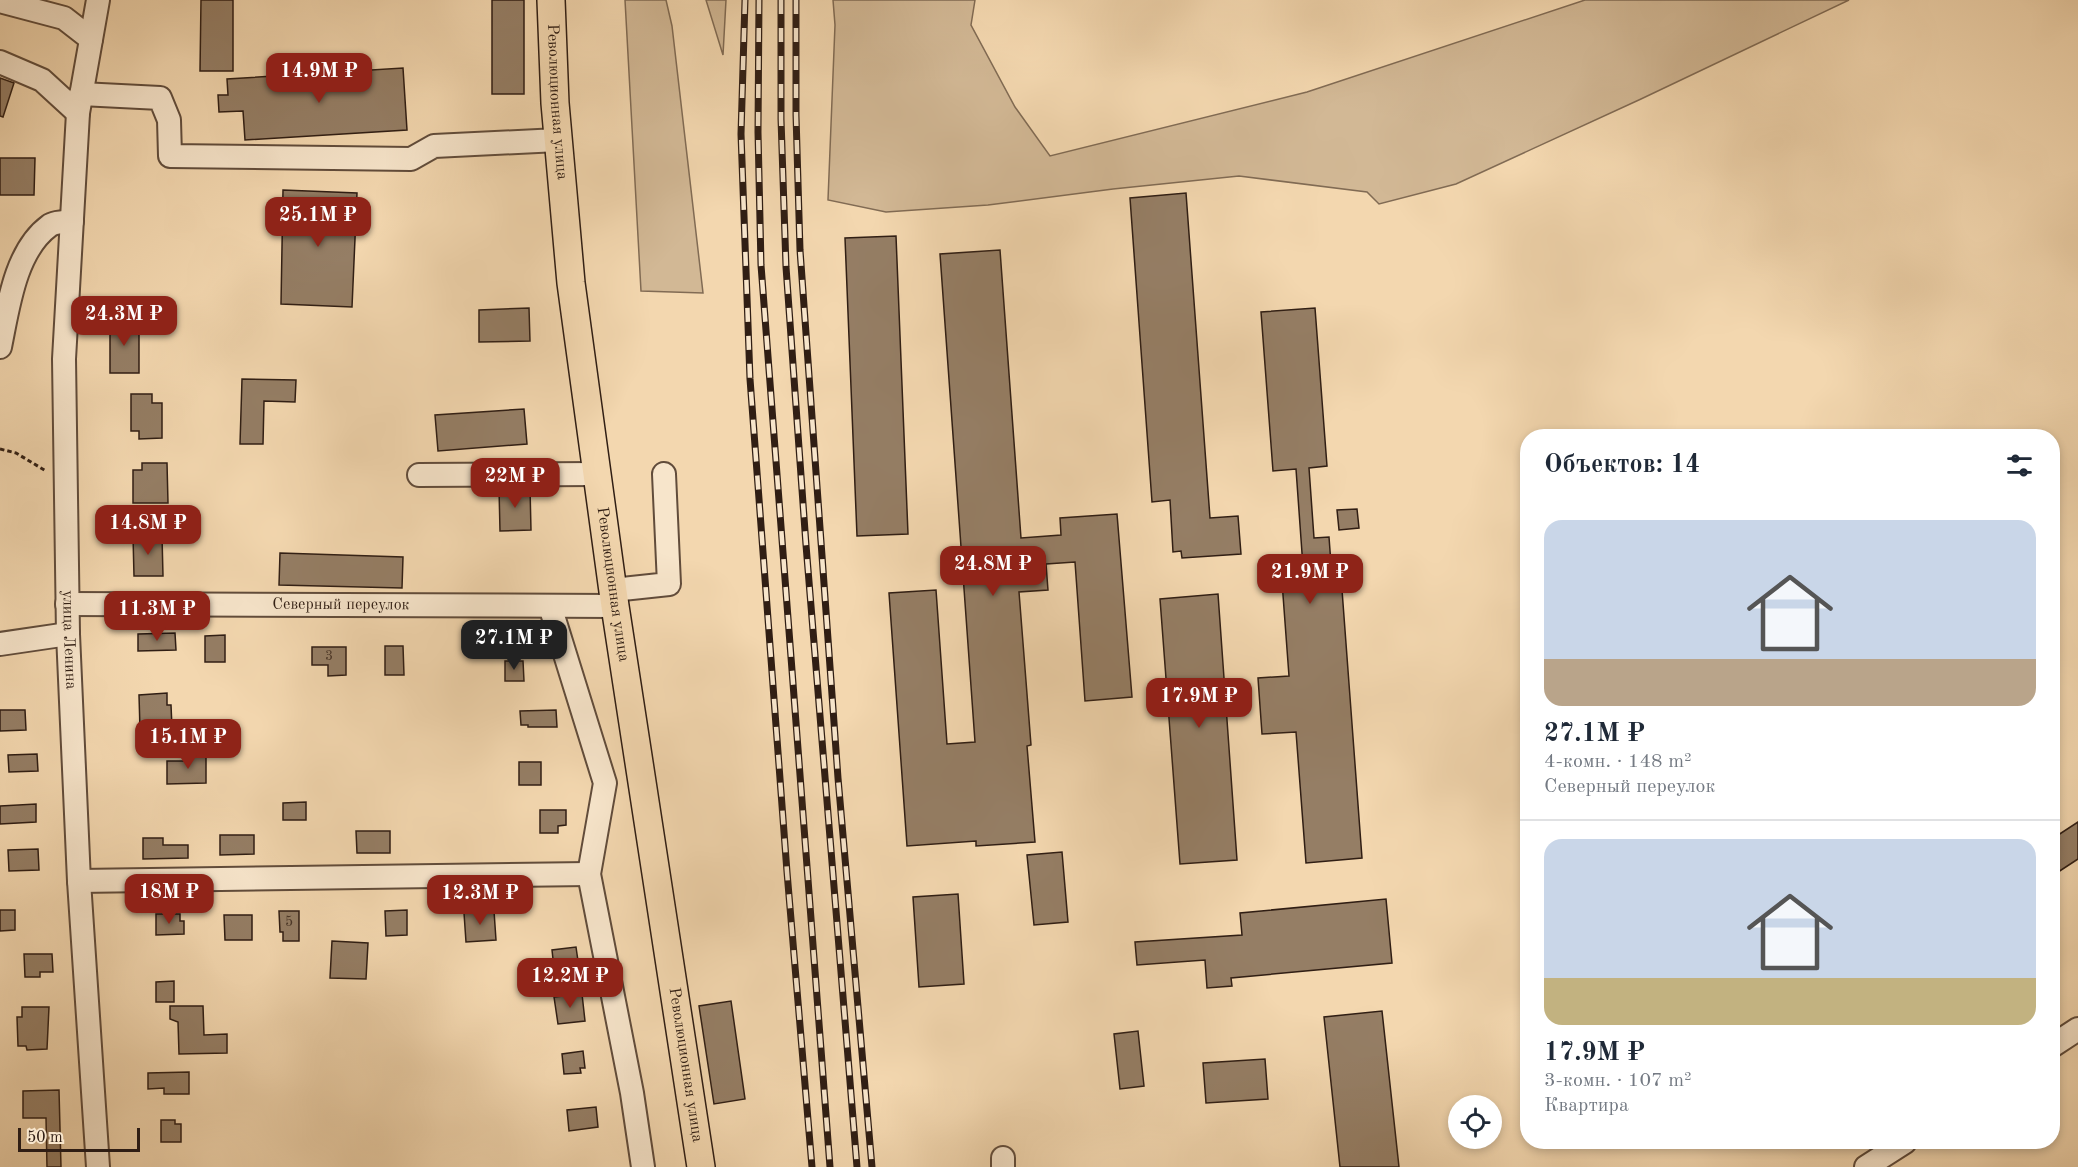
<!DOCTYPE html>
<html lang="ru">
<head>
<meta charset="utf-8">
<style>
	:root { --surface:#fff; --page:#f2f2f3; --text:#1f2937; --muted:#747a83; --line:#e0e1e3; --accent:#8f2418 }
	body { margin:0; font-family:"Old Standard TT",serif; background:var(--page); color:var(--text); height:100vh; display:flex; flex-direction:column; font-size:22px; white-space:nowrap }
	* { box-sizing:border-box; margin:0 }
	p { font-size:20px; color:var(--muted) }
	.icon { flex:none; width:33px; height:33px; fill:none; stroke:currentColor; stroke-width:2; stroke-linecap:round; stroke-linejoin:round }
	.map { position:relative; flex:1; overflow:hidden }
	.panel { position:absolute; left:1520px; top:429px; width:540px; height:720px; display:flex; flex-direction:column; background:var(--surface); border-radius:24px; box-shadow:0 3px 9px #0003 }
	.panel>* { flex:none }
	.buttons { position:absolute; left:1448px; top:1095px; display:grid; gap:12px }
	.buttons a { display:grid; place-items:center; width:54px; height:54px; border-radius:50%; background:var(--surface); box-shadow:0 3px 9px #0003; font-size:30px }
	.scale { position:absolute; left:18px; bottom:15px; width:122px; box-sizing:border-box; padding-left:6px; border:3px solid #301e14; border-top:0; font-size:16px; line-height:21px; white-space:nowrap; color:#301e14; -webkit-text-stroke:4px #f7e5cb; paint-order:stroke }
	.price { position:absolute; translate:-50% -51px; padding:0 14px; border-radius:12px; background:var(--accent); color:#fff; font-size:20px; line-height:39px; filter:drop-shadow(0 2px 3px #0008) }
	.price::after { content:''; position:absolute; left:50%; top:36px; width:18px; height:14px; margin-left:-9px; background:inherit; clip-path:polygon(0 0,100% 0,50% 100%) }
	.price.selected { background:#222; color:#fff }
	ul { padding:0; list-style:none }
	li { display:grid; align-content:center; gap:12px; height:318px; padding:0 24px }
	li+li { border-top:2px solid var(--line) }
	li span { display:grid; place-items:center; height:186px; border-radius:18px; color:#555 }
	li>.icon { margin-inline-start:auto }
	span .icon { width:108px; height:108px; fill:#fffc; stroke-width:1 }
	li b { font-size:26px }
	h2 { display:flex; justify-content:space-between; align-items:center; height:72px; padding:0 24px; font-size:26px }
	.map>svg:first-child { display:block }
	.green { fill:#d2b895; stroke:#816b54; stroke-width:1.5 }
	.building { fill:#957e65; stroke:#301e14; stroke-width:1.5 }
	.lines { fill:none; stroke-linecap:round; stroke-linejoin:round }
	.minor-casing { stroke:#614c3b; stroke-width:26 }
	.major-casing { stroke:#301e14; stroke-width:30 }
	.path { stroke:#301e14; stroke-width:3; stroke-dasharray:4.5 3; stroke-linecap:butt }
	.minor { stroke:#f7e5cb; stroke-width:22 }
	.major { stroke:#f3d7af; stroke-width:27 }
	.rail-casing { stroke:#301e14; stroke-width:7 }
	.rail { stroke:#f7e5cb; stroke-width:4.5; stroke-dasharray:14; stroke-linecap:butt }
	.labels { text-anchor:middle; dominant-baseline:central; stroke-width:4.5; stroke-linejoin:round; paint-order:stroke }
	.number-label { font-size:14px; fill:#493628 }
	.street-label { font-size:16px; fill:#301e14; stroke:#f7e5cb }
</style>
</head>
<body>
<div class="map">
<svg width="2078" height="1167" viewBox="0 0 2078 1167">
	<rect width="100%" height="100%" fill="#f3d7af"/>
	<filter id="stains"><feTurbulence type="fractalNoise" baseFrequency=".00333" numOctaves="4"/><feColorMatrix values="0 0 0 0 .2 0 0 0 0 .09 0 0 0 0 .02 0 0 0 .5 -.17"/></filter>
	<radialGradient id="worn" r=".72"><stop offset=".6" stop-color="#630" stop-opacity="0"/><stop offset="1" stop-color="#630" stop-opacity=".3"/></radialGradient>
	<!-- green -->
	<path class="green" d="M625,0H666L672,26L703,293L641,291Z
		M706,0H726L723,55Z
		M833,0H975L971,25L1015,107L1050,156L1307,92L1585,0H1849L1641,99L1456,184L1379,204L1367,192L1239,176L1113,189L988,205L886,212L828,200L835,25Z"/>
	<!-- building -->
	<path class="building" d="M201,0H233V71H200Z
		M492,0H524V94H492Z
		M403,68L407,130L245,140L243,111L219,112L218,95H228L227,79Z
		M0,78L14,83L3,117L0,116Z
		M0,158H35L34,195H0Z
		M283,190L357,193L352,307L281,304Z
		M1186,193L1210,518L1238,516L1241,554L1182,558L1181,551L1173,552L1170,500L1152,502L1130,198Z
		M896,236L908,534L857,536L845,238Z
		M1000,250L1021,538L1061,535L1060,518L1117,514L1132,697L1085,701L1075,562L1046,564L1048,590L1019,592L1031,745L1027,746L1035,842L976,846V841L907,846L889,593L936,590L947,744L975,742L940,254Z
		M529,308L530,341L479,342V310Z
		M1315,308L1327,466L1309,468L1314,538L1329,537L1331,564L1340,563L1362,858L1306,863L1296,732L1262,734L1258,678L1289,676L1281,568L1303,567L1296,469L1273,471L1261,312Z
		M110,321H139V373H110Z
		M242,379L296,380L295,402L264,401L263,444H240Z
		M131,394H152V403H162V438L139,439V431H131Z
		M524,409L527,444L438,451L435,415Z
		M142,463H167L168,503H133V470H142Z
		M499,488H530L531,530L500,531Z
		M1357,509L1359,528L1339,530L1337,510Z
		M133,536H162L163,576H134Z
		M280,553L403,557L402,588L279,585Z
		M1218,594L1237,860L1180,864L1160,599Z
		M175,633L176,650L138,651V634Z
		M225,635V662H205V636Z
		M385,646H403L404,675H385Z
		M312,647H346V675L328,676V665H312Z
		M505,661H523L524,681H505Z
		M167,693V705H171L172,728L140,729L139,695Z
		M0,710H25L26,730L0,731Z
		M556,710L557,727H528V725H521L520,711Z
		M37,754L38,771L9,772L8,755Z
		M206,754V783L167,784V761H184V755Z
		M519,762H541V785H519Z
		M306,802V820H283V803Z
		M36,804V822L0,824V806Z
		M540,810H566V825L558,826V833H540Z
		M2078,822V859L2052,876V839Z
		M356,831H390V853H357Z
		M220,835H254V854L220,855Z
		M143,838H163V845H188V858L143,859Z
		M38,849L39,870L9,871L8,850Z
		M1062,852L1068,922L1034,925L1027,855Z
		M958,894L964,984L919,987L913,897Z
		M1386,899L1392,963L1231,978L1232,986L1207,988L1205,960L1137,965L1135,942L1242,935L1240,913Z
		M0,910H15V930L0,931Z
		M407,910V935L386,936L385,911Z
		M279,911H299V941H283V932H280Z
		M494,911L496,940L466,942L464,913Z
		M156,914H180V921H184V934L156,935Z
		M224,915H252V940H225Z
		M332,941L368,943L366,979L330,978Z
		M576,947L578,961L567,962L568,967L554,968L552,950Z
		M24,954H52L53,972H40V977H25Z
		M174,981V1002H156V982Z
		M582,994L585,1021L558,1024L554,997Z
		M731,1001L745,1099L714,1104L699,1006Z
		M170,1006H203L204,1035L227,1034V1053L179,1054L178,1022L170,1019Z
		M22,1007H49L47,1049L27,1050L26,1046H18L17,1017H22Z
		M1382,1011L1399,1167H1340L1324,1017Z
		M1138,1031L1144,1086L1120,1089L1114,1034Z
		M583,1051L585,1068H580L581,1073L564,1074L562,1054Z
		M1265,1059L1268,1099L1206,1103L1203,1063Z
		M189,1072V1094H164V1088L148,1089V1073Z
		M59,1090L61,1167H47L46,1118H23V1091Z
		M596,1107L598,1127L569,1131L567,1110Z
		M161,1120H175V1124H181V1142H161Z"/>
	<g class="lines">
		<defs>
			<g id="minor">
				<path id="s1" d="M98,0L78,113L64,359L68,634L79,881L98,1167"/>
				<path d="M0,1L64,18L91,39"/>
				<path d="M0,62L42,80L78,113"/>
				<path d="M81,94L160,98L169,120L170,156L411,159L434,146L558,140"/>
				<path d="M0,347C8,308 15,251 49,226C54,222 65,222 72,221"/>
				<path d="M419,475L597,474"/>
				<path d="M613,590L669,584L664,474"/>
				<path id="s2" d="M67,604L615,606"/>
				<path d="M550,606L605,783L589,874L632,1093L643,1167"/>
				<path d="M0,644L68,634"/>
				<path d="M79,881L589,874"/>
				<path d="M2052,1046L2078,1029"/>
				<path d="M1003,1158V1167"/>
				<path d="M1866,1167L1905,1142"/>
			</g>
			<g id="major">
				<path id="s3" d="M551,0L555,103L571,283L615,606L701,1167"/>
			</g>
		</defs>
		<!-- minor casing -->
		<use href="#minor" class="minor-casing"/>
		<!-- major casing -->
		<use href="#major" class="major-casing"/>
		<!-- path -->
		<path class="path" d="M0,449L16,453L46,471"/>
		<!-- minor -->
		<use href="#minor" class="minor"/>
		<!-- major -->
		<use href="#major" class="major"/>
		<defs>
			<path id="rail" d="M745,0L741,134L750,379L787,872L812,1167
				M759,0L758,132L761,265L830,1167
				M781,0V119L786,267L806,545L857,1167
				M796,0V115L800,250L838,778L872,1167"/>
		</defs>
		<!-- rail casing -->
		<use href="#rail" class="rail-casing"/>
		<!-- rail -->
		<use href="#rail" class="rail"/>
	</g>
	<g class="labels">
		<!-- number labels -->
		<g class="number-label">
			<text x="329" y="656">3</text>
			<text x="289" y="922">5</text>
		</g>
		<!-- street labels -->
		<g class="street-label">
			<text stroke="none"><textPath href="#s3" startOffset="102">Революционная улица</textPath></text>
			<text stroke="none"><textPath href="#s3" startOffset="588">Революционная улица</textPath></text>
			<text stroke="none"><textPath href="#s2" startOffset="274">Северный переулок</textPath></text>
			<text stroke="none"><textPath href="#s1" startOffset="642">улица Ленина</textPath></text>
			<text stroke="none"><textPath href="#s3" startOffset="1074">Революционная улица</textPath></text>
		</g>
	</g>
	<rect width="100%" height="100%" filter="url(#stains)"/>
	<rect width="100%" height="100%" fill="url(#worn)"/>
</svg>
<div class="buttons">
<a><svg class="icon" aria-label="locate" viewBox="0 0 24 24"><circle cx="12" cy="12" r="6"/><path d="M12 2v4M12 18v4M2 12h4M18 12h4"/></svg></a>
</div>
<div class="scale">50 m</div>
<b class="price" style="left:319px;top:104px">14.9M ₽</b>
<b class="price" style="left:318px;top:248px">25.1M ₽</b>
<b class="price" style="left:124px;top:347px">24.3M ₽</b>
<b class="price" style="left:515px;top:509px">22M ₽</b>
<b class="price" style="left:148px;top:556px">14.8M ₽</b>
<b class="price" style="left:993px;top:597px">24.8M ₽</b>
<b class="price" style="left:1310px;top:605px">21.9M ₽</b>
<b class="price" style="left:157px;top:642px">11.3M ₽</b>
<b class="price selected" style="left:514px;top:671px">27.1M ₽</b>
<b class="price" style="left:1199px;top:729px">17.9M ₽</b>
<b class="price" style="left:188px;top:770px">15.1M ₽</b>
<b class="price" style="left:169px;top:925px">18M ₽</b>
<b class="price" style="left:480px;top:926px">12.3M ₽</b>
<b class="price" style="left:570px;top:1009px">12.2M ₽</b>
<section class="panel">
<h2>Объектов: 14<svg class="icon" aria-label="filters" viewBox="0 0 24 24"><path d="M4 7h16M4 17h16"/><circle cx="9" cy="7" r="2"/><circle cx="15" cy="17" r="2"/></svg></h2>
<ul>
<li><span style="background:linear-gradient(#c9d6e8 75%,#b9a48a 0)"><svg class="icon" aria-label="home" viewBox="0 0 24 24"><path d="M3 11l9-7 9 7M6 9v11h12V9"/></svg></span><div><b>27.1M ₽</b><p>4-комн. · 148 m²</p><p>Северный переулок</p></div></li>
<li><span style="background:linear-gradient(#c9d6e8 75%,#c2b280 0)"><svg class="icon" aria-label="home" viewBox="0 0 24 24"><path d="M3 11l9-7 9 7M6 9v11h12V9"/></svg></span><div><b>17.9M ₽</b><p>3-комн. · 107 m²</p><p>Квартира</p></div></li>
</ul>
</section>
</div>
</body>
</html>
